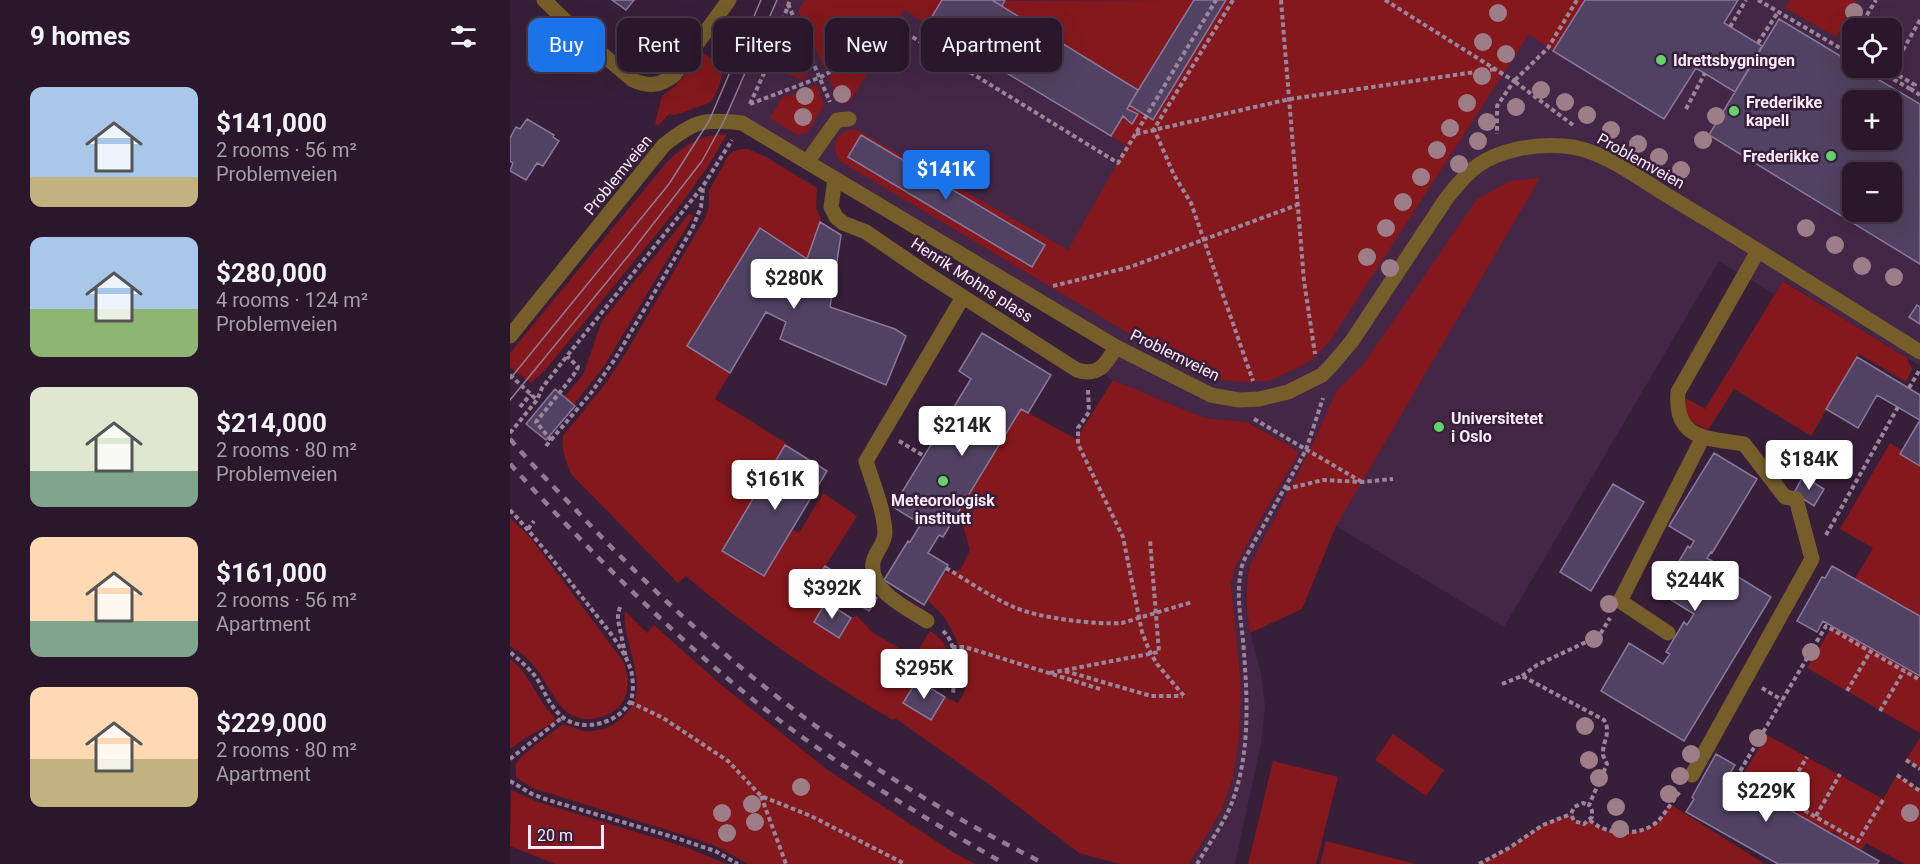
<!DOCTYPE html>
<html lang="en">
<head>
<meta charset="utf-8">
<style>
	:root { --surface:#2a172b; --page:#322033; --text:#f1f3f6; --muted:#a59fa9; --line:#463647; --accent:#1a73e8 }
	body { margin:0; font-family:Roboto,sans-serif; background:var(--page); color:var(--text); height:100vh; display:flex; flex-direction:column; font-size:22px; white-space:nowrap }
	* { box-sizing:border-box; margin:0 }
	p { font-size:20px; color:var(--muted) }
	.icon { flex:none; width:33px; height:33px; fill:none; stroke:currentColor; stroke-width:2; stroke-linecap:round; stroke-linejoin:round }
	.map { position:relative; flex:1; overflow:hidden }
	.details { display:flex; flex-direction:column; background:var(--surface); width:510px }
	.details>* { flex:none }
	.guide { position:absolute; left:18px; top:18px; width:570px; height:54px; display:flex; gap:12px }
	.fabs { position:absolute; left:1332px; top:18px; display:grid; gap:12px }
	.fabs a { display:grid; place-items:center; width:60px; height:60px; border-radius:12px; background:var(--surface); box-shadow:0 6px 24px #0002,0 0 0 2px var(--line); font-size:30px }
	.scale { position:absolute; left:18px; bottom:15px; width:76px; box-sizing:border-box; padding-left:6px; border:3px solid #fbeafb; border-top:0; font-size:16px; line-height:21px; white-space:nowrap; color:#fbeafb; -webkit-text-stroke:4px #381f39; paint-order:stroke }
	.price { position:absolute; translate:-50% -51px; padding:0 14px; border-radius:6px; background:#fff; color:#222; font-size:20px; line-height:39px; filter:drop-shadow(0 2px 3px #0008) }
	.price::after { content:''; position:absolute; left:50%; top:36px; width:18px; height:14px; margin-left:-9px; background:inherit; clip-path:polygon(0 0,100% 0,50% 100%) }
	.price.current { background:var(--accent); color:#fff }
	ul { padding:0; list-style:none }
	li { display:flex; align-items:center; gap:18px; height:150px; padding:0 30px }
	li span { display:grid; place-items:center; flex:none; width:168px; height:120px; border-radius:12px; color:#555 }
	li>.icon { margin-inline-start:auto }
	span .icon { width:72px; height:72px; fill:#fffc; stroke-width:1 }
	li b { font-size:26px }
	h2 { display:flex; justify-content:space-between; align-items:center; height:72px; padding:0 30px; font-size:26px }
	.chip { padding:0 21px; border-radius:12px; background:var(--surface); box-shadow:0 6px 24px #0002,0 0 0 2px var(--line); font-size:21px; line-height:54px }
	.chip.current { background:var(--accent); color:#fff }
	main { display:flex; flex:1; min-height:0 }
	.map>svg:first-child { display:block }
	.built { fill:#442746; fill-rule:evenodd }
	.green { fill:#84181c }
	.building { fill:#514263; stroke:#88789c; stroke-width:1.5; fill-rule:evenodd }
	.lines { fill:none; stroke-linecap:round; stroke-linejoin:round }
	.path { stroke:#9a859a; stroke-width:4; stroke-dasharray:4.5 3; stroke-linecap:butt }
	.service { stroke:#765e2b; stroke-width:15 }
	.minor { stroke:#765e2b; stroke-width:15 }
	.tertiary { stroke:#765e2b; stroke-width:15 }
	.tram { stroke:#917c92; stroke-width:1.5 }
	.rail { stroke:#917c92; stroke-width:4.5; stroke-dasharray:8 8; stroke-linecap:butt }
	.tree { fill:#9d7e88 }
	.poi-dot { fill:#62d469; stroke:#381f39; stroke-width:2 }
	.labels { text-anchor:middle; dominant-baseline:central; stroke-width:5; stroke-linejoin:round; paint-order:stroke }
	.poi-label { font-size:16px; font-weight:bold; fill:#fbeafb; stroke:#381f39; text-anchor:start }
	.street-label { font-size:16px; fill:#fbeafb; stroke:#381f39 }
</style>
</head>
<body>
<main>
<section class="details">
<h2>9 homes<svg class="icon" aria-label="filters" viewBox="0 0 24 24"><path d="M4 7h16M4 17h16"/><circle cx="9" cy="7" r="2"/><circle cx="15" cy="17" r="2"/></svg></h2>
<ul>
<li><span style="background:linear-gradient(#a9c7e8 75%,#c2b280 0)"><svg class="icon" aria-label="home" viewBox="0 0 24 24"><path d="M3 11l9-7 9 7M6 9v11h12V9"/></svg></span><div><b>$141,000</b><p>2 rooms · 56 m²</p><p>Problemveien</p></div></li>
<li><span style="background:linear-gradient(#a9c7e8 60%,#8fb573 0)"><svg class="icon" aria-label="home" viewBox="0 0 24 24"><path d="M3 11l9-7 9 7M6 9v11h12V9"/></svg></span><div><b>$280,000</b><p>4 rooms · 124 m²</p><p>Problemveien</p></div></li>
<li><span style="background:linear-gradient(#dfe7d0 70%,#7fa58c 0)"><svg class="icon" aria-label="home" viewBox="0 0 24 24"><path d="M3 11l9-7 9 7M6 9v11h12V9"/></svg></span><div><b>$214,000</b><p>2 rooms · 80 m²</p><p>Problemveien</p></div></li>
<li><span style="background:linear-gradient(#ffd9b3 70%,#7fa58c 0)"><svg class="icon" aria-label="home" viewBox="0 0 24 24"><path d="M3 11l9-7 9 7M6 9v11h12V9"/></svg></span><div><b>$161,000</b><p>2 rooms · 56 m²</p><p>Apartment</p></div></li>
<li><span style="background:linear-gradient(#ffd9b3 60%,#c2b280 0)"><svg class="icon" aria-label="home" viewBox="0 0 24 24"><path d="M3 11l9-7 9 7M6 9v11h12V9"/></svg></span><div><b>$229,000</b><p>2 rooms · 80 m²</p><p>Apartment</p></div></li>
</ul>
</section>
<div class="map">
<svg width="1410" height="864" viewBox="0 0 1410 864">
	<rect width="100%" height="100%" fill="#381f39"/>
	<!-- built -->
	<path class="built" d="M267,0H1410V366L1274,281L1264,294L1209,261L994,627L826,526L775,499L740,565L736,581L735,601L740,632L751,674L755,706L751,743L725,864H679L712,810L723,778L731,686L721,585L726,566L750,520L789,453L782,447L738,422L695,418L603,380L587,370L606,347L214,121ZM1342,28H1382V68H1342ZM1342,100H1382V140H1342ZM1342,172H1382V212H1342Z"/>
	<!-- green -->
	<path class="green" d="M295,0H432L417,25L394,10L380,33L360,41L315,69L289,14V9Z
		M495,0L500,1L684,0L628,90L492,6Z
		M716,0H1075L1043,51L1019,34L820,341L805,357L795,364L759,381L728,382L690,376L330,161C319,146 327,130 345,129L558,250L617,146L601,136L619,105L643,120Z
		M1280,0H1347L1326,37L1275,8Z
		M278,23L298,66V75L292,80L269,71L266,66Z
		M375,41L377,42L341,100L335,104L330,103L318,77Z
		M191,53L212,62C215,71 207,96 200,102C198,104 166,115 164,115C162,115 160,114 159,114L148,126L145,124L152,96C169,86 179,68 191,53Z
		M306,84L310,92L314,105L297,133L287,135L260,118L273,96L292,93Z
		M217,134L197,168L171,204L36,369L21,383L0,367V353L157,162C174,145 192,134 217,134Z
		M238,149L256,157L307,188L306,208L311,219L297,259L250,228L177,346L220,373L205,399L276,443L212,551L254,576L282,529L289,533L313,493L347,516L307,579L316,602L304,622L329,638L341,618L347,616L362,632L404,657L420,631C432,638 444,653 437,667C434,673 429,678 425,683L417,685L435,697L448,703C451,698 455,692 456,686C458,680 455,670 453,663C446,635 440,619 417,600L432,574L451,569L460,550L449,511L511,409L566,439L603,380L695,418L737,422L782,447L789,453L750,520L726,566L721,584L731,686L729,739L723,778L712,810L679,864H610L569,853L480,785L385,718L383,720C311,678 240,631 176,576L168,583L61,474C56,461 51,450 53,436L96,383L117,351L195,218L199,208V191L217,158C222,150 229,149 238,149Z
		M1030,178L826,526L792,609L740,633C736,609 734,589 740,565L799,452L826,392L853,365L967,199L1000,181Z
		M179,214L183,216L95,365L42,432L35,420L73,375L92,321Z
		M1273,281L1397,358L1402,369L1396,382L1349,354L1301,436L1224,389L1198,430C1182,422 1173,418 1176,398L1195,409Z
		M1380,443L1410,461V616L1345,579L1363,548L1330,529Z
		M0,518L20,537L113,661C118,673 120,685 115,697C111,707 101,715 91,717C55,727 46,698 30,674C22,662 13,653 0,646Z
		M115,611L137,633L144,625L209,683L315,768L444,853L465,864H238L208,847L183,838L22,788L6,777C6,772 5,766 7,762C10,756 44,731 52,725C60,724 66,730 74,731C79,732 87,730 93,729C101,727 110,720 116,714C143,686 111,643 115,611Z
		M1323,625L1410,676V733L1297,668Z
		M0,659C17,672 23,689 35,706C39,712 45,715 45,722L20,735L0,749Z
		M883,734L934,770L916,796L865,760Z
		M1257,735L1373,799L1387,775L1410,789V864H1395L1356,843L1350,852L1326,838L1328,834L1323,831L1320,835L1286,815L1288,810L1284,807L1281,811L1247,792L1249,787L1242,783L1240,787L1229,781Z
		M1410,738V769L1396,760Z
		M763,761L828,777L806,864H738Z
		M1,790L28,802L172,846L217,864H45L0,846Z
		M1160,804L1255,864H969L999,848L1033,825L1061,814L1064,821L1071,824L1080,820C1096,837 1127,836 1146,823C1152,819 1156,810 1160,804Z
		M816,841L906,864H810Z"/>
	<!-- building -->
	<path class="building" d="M102,0H124L116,10Z
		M432,0H482L628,90L617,109L628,114L622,124L613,116L601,136L417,25Z
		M482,0H495L492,6Z
		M684,0H716L643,120L619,105Z
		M1075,0H1228L1214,23L1252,46L1225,92L1186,68L1154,119L1043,51Z
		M1269,19L1342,63V68H1349L1410,104V264L1199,135ZM1342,100H1382V140H1342ZM1342,172H1382V212H1342Z
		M17,119L44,135L43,137L49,141L33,166L27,163L16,180L0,171L3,163L0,161V138L6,127L10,129Z
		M351,135L535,245L522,267L338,157Z
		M310,222L331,235L320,307L385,329L396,336L376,385L270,339L276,322L256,312L220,373L177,346L250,228L297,259Z
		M1407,305L1410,307V324L1399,317Z
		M472,333L541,375L518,413L511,409L433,537L429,535L418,553L438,565L414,605L374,580L398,541L400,542L411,524L383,507L461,379L449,371Z
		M1347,357L1410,395V466L1390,454L1410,420L1367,395L1348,428L1316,409Z
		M45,389L65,406L36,440L16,424Z
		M275,445L317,471L254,576L212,551Z
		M1204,453L1247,479L1202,553L1201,552L1197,558L1261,597L1174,741L1091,691L1119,643L1153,664L1160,654L1156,652L1174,622L1177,625L1184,614L1150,593L1178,546L1180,548L1184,541L1159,526Z
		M1293,476L1314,489L1304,506L1284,493Z
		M1103,484L1134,502L1081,591L1050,572Z
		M315,566L367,598L359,611L307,579Z
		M1322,566L1410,616V676L1313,621L1307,632L1287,621L1312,577L1315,578Z
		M316,602L341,618L329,638L304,622Z
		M407,680L435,697L421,720L393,703Z
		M1206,754L1225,765L1219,775L1369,861L1367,864H1268L1176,812L1184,799L1182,797Z"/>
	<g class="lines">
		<!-- path -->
		<path class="path" d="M723,0L644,129L664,175L681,203L743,381
			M771,0L794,281L805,354
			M875,0L1004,81L987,106V134
			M1248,0L1342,55
			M278,4L320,102
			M1410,20L1381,71L1405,85L1402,90L1410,95
			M1220,27L1236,0
			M1349,28L1366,0
			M1248,43L1268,12
			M204,51L255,71
			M1336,51L1342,40
			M1364,68L1402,90
			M240,104L311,77L384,35L396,33L608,163L706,0
			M240,104L255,71L280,0
			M1176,109L1195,73
			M1063,125L1004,81L1038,48L1067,0
			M626,134L780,99L986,69
			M543,286L620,267L787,205
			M0,375L27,400
			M1399,388L1409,371
			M578,390L579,412L568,428V444L613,537L632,632L639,650L647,664L674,696
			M10,407L21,394
			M744,419L852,482
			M0,433L27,400L32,388L57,356L193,186L222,140
			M41,440L81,393L105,359L182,229L191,207L193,187
			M389,441L414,456
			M36,446L41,440L26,422L63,376L68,367L57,356
			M776,489L813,480L852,482L883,479
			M0,510C28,540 53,573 79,606C93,624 118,652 122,675C123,684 124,694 120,702C108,723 75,732 55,719C42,710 36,695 29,682C22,670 10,661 0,652
			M18,529L24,521
			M1316,535L1388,407
			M436,568C458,581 482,598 506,608C529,618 587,625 612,623L682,602
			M110,607L108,614V620L116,658
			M433,631C449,645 445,676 443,694
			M442,647H454L465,650L590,689
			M555,671L641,696H673
			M540,673L649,652L640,540
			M1012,676L1027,665L1089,636L1100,618
			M992,684L1012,676L1094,720C1102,733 1092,741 1093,755C1094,758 1096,761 1097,764L1079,805L1082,811V817L1074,824L1064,821L1061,814L1064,807L1073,803L1079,805
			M1252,688L1272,700
			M1337,691L1360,652
			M120,702L153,718L218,761L251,796L301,816L395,864
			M1370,711L1394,671
			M0,759L53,717
			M1396,760L1410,769
			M1387,775L1410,791
			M0,781L22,794L38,800L163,837L205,851L228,864
			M251,796L276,864
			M1273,797L1297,757
			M1373,800L1348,841L1229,773L1316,626L1410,680
			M1306,816L1330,774
			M1080,820C1095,836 1133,837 1149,820C1157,811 1163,800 1171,790
			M687,864C697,847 709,830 718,812C740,763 738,706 734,653C732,619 724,596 733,562L796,450L813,398
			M969,864L999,848L1033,825L1061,814"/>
		<!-- service -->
		<path class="service" d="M297,162L327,120L339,119
			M325,179L321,207L326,217L333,223L356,232L416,273L567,370C589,377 596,364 606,347
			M417,621C397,608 359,591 363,563C364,553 375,544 375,533C374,509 363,484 356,461L453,297
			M1158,633L1110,601L1193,437
			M1182,775L1302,559L1286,499L1275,497L1234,444C1197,438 1164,440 1168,392L1248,251"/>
		<!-- minor -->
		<path class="minor" d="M34,0L73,38L123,80C138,87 150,86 164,75L219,0"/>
		<!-- tertiary -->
		<path class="tertiary" d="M0,336L154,145C184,121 194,118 232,123L606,347L701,395L729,400L749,399L778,392L812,375L820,367L842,341L936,199C945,188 954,175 967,166C991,149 1024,144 1054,146C1091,148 1131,180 1163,199C1246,248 1328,301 1410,352"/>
		<!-- tram -->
		<path class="tram" d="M0,379L159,184L199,121L251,0
			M0,400L119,255L192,161L214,121L267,0"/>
		<!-- rail -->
		<path class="rail" d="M0,439C20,463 43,486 65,509C132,581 204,649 283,709C361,769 447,820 535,864
			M0,464C83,555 175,649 273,723C343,775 419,821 495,864"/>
	</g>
	<!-- trees -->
	<g class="tree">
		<circle cx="1344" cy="12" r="9"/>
		<circle cx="988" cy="13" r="9"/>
		<circle cx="973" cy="42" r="9"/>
		<circle cx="280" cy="45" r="9"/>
		<circle cx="996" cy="54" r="9"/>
		<circle cx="353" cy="63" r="9"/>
		<circle cx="281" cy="65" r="9"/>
		<circle cx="972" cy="76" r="9"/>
		<circle cx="1031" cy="90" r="9"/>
		<circle cx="332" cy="94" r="9"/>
		<circle cx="295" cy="96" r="9"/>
		<circle cx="1055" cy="102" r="9"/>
		<circle cx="957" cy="103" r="9"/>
		<circle cx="1006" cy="107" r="9"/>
		<circle cx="1077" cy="115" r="9"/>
		<circle cx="1206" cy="116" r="9"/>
		<circle cx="293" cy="117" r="9"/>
		<circle cx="977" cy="122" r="9"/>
		<circle cx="940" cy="128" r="9"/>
		<circle cx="1101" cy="130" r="9"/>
		<circle cx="1193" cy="140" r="9"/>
		<circle cx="968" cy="141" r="9"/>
		<circle cx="1128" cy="144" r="9"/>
		<circle cx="927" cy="150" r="9"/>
		<circle cx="1149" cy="157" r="9"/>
		<circle cx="949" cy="164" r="9"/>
		<circle cx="1171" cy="170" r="9"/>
		<circle cx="911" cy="177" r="9"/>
		<circle cx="893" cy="202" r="9"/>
		<circle cx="876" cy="228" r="9"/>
		<circle cx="1296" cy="228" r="9"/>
		<circle cx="1325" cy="245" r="9"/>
		<circle cx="857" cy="257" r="9"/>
		<circle cx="1352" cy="266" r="9"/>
		<circle cx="880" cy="268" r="9"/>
		<circle cx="1384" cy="277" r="9"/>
		<circle cx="1099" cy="604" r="9"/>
		<circle cx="1084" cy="639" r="9"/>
		<circle cx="1301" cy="652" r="9"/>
		<circle cx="1075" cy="726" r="9"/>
		<circle cx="1248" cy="738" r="9"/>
		<circle cx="1181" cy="754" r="9"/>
		<circle cx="1079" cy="760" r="9"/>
		<circle cx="1170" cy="776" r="9"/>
		<circle cx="1089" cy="778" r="9"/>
		<circle cx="291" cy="787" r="9"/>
		<circle cx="1159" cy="794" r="9"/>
		<circle cx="242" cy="804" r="9"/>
		<circle cx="1106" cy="807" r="9"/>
		<circle cx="212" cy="813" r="9"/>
		<circle cx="1400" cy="813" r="9"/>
		<circle cx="245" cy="822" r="9"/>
		<circle cx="1110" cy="829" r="9"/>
		<circle cx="217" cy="833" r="9"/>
	</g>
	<!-- markers -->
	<g class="poi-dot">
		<circle cx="1151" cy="60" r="6"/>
		<circle cx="1224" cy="111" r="6"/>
		<circle cx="1321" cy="156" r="6"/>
		<circle cx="929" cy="427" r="6"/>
		<circle cx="433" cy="481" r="6"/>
	</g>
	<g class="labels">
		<!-- poi labels -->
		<g class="poi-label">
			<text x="1163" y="60">Idrettsbygningen</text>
			<text x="1236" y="102">Frederikke<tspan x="1236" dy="18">kapell</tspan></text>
			<text x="1309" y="156" text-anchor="end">Frederikke</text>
			<text x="941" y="418">Universitetet<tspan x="941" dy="18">i Oslo</tspan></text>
			<text x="433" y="500" text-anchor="middle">Meteorologisk<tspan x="433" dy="18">institutt</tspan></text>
		</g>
		<!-- street labels -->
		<g class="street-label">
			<text transform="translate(1131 161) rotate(29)">Problemveien</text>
			<text transform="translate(108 175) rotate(-51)">Problemveien</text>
			<text transform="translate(462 280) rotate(33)">Henrik Mohns plass</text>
			<text transform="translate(665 355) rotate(26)">Problemveien</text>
		</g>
	</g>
</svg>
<div class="fabs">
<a><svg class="icon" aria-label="locate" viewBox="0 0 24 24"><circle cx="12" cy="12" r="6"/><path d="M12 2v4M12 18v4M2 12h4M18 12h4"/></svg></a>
<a>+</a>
<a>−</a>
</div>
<div class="scale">20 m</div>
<b class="price current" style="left:436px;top:201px">$141K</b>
<b class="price" style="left:284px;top:310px">$280K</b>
<b class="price" style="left:452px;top:457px">$214K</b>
<b class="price" style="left:1299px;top:491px">$184K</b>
<b class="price" style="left:265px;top:511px">$161K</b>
<b class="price" style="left:1185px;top:612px">$244K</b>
<b class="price" style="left:322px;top:620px">$392K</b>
<b class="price" style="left:414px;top:700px">$295K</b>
<b class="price" style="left:1256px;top:823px">$229K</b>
<div class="guide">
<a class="chip current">Buy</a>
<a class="chip">Rent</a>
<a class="chip">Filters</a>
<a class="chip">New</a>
<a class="chip">Apartment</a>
</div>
</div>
</main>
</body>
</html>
